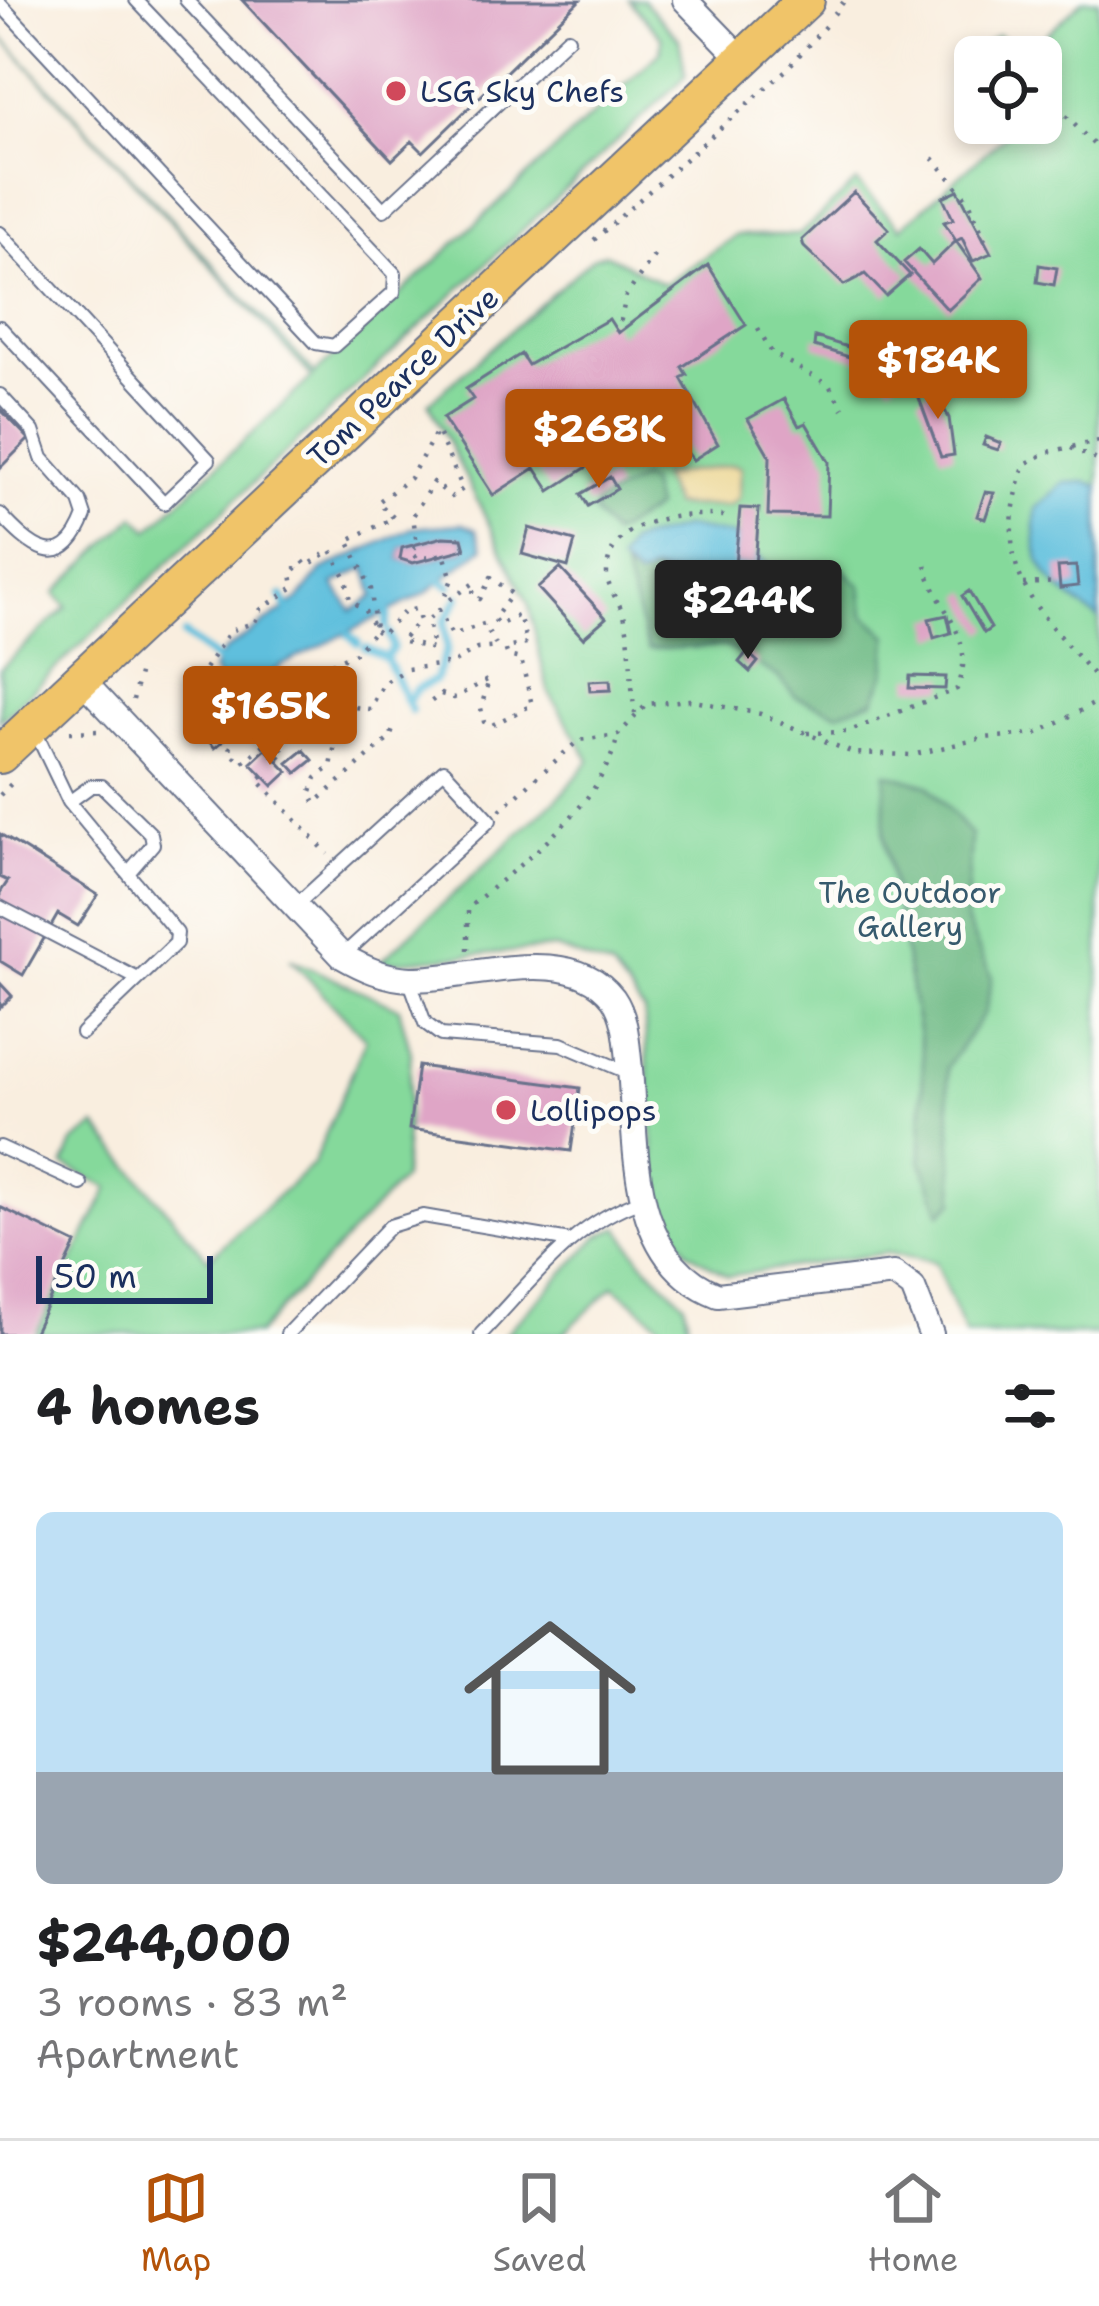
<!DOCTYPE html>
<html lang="en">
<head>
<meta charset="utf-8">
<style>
	:root { --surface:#fff; --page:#f6f6f6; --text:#202124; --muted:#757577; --line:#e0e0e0; --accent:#b45309 }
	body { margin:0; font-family:"Shantell Sans",sans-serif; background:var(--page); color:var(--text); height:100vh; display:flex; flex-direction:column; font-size:45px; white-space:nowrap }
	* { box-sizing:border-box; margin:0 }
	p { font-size:39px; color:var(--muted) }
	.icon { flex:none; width:66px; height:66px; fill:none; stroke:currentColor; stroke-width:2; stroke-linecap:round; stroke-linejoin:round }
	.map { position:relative; height:1334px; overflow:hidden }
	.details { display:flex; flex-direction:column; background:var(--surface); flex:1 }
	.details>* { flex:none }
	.controls { position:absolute; left:954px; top:36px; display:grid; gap:24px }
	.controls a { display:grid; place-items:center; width:108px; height:108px; border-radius:18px; background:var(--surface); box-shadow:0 6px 18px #0003; font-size:60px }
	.scale { position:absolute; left:36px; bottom:30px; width:177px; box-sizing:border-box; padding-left:12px; border:6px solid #1b2f5e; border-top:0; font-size:33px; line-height:42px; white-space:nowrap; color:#1b2f5e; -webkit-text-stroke:9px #fdfcf7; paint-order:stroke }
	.price { position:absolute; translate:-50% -102px; padding:0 27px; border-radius:12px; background:var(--accent); color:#fff; font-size:39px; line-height:78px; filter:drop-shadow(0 3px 6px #0008) }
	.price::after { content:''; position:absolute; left:50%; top:72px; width:36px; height:27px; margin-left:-18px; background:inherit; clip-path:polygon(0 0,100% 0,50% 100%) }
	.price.active { background:#222; color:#fff }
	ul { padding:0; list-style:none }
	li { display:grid; align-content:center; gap:24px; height:636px; padding:0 36px }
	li+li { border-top:3px solid var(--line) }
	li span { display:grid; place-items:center; height:372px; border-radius:18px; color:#555 }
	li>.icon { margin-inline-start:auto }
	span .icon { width:216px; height:216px; fill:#fffc; stroke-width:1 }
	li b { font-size:51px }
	h2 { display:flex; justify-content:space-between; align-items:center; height:144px; padding:0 36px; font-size:51px }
	.menu { display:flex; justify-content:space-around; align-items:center; height:168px; border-top:3px solid var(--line); background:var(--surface); font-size:33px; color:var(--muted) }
	.menu a { display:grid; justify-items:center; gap:6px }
	.menu .active { color:var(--accent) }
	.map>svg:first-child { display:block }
	.green { fill:#85d99b; stroke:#50847c; stroke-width:3 }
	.forest { fill:#6cb983; stroke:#447470; stroke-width:3 }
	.sand { fill:#eeda9e; stroke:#84847e; stroke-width:3 }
	.water { fill:#5fbfdd; stroke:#3d779e; stroke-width:3; fill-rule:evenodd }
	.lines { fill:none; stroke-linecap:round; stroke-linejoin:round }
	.stream { stroke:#5fbfdd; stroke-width:8 }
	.building { fill:#dfa5c6 }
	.service-casing { stroke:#69728b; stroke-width:16 }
	.minor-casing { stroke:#69728b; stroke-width:28 }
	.primary-casing { stroke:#69728b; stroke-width:40 }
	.path { stroke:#69728b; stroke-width:4.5; stroke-dasharray:3 9; stroke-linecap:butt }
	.service { stroke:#fff; stroke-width:12 }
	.minor { stroke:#fff; stroke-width:24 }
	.primary { stroke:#f0c469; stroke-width:36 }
	.poi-dot { fill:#d1495b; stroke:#fdfcf7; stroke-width:4.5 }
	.labels { text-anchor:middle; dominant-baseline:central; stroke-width:10; stroke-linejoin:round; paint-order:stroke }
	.poi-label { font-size:30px; fill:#1b2f5e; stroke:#fdfcf7; text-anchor:start }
	.street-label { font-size:30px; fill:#1b2f5e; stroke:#fdfcf7 }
	.park-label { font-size:30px; fill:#365a6d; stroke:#fdfcf7 }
</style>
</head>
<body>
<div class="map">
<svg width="1099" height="1334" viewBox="0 0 1099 1334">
	<rect width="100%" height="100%" fill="#fdfcf7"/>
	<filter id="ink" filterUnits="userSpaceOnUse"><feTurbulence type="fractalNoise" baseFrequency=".00833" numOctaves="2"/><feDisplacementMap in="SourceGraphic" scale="24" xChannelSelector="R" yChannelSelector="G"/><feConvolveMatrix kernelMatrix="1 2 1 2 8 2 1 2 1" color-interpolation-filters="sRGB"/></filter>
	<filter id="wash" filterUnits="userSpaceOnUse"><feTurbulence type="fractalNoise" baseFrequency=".004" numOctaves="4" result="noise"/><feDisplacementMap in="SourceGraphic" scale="48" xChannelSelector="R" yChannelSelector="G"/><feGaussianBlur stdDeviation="2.7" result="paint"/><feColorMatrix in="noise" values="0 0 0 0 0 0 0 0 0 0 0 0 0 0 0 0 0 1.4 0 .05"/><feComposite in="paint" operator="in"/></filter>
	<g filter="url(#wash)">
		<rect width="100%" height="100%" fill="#f9eedf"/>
		<!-- green -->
		<path class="green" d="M629,0H643L679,39L686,76L0,721V669L67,607L55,593L135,516L149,530L312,377L0,35L315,374L661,51L662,38Z
			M1083,0H1099V1334H965L935,1262L886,1253L728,1276L687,1251L657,1199L644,1011L612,969L555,948L379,963L565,791L590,760L548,691L528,603L429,403L594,257L606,254L664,284L737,235H799L856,182L901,228L1019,123H1041V57H975V62L969,55L998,35L1026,53Z
			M290,959L399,1008L411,1053L403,1178L257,1334H36L109,1188L64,1165L73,1143L96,1126L208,1259L313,1164L366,1039Z
			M619,1227L642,1261L684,1302L690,1334H672L614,1286L563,1334H505L600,1235Z"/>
		<!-- forest -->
		<path class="forest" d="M641,478L649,483L655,508L612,535L594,514L595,505Z
			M821,563L844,570L861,586L864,614L888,636L885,675L874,700L838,713L796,697L777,676L725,646L648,649L624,570L638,578L653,571L674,580L707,581L790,627L826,596L788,575Z
			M886,773L928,785L971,835L966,921L992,978L985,1012L947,1067L955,1201L941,1213L921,1160L923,1058L884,835Z"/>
		<!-- sand -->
		<path class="sand" d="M732,465L741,467L738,499L728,506H674L661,476Z"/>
		<!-- water -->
		<path class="water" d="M1087,482L1099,486V619C1052,585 1030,572 1036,509L1064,483Z
			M462,524L476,530L483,548L426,593L281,666L266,680L222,686L213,670L223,652L298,600L322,570L412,528ZM443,537L462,538L465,550L413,563L400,559L402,548ZM366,568L374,596L352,611L334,584Z
			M686,527L746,538C761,571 796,579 827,595L814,624C771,630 749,594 709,582C690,576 673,579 653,571L638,578L619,562L629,543Z"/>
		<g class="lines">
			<!-- stream -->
			<path class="stream" d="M441,581L450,586
				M282,596L287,608
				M386,626L388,614
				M184,635L218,661
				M349,635L358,643
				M366,648L386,658L411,710
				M386,658L393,648L389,634
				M408,702L415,690L435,680L447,649L444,622L459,597"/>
		</g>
		<g id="blocks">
			<!-- building -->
			<path class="building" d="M242,0H580L423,152L412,141L392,160Z
				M958,190L991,253L973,261L962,238L956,241L982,278L948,310L904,262L919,249L932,264L956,241L944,222L953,219L943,197Z
				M854,192L889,229L877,240L910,275L886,296L865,274L844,285L804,247L802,240Z
				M708,265L746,325L682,367L687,375L681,378L718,444L693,460L661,419L550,491L535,468L493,495L443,418L473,399L466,389L521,354L528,365L609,319L618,333Z
				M1039,265L1057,268L1054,285L1037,282Z
				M815,337L864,352L898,378L891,385L859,360L814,346Z
				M932,387L949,418L954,455L941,457L919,398Z
				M784,399L799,426L806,423L829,462L827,516L768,515L770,457L748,419Z
				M0,409L29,439L0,468Z
				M986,437L1001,443L998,450L983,445Z
				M610,477L617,489L588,506L581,494Z
				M985,492L994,493L985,519L977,516Z
				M740,508L759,509L755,566L735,564Z
				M529,528L575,541L568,567L522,554Z
				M443,537L462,538L465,549L413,563L400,559L402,548Z
				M1076,566L1078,586L1060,588L1058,567Z
				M560,568L606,618L583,638L538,588Z
				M969,591L991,628L984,633L962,596Z
				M947,615L951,633L934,638L929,619Z
				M747,652L758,662L750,672L739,662Z
				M910,676L946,677L945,689L909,688Z
				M610,680L611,690L590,691L589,681Z
				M200,714L223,741L215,748L191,723Z
				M266,749L288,772L273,786L251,763Z
				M304,750L313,760L297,773L288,763Z
				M0,834L98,895L78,926L58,914L23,975L0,961V893L8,881L0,877Z
				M0,983L12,996L0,1008Z
				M418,1066L580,1088L571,1151L409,1129Z
				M0,1207L76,1244L33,1334H0Z"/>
		</g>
	</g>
	<g filter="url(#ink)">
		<use href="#blocks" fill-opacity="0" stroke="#69728b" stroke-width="3"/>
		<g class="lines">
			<defs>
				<path id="service" d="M186,0L384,210L568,38
					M0,4L316,343L334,346L394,292L395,274L136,0
					M0,233L209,460L164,503L0,327
					M0,395L33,431L42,458L80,501L85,516C62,577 29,545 0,514
					M35,731L69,802L177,933L176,943L82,1033
					M69,802L91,786H102L151,834L153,844L129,872
					M0,907L138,979
					M294,907L444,770L490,820L342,956
					M409,979L425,1023L441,1035L561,1044L629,1073
					M0,1147L81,1184
					M287,1334L390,1226L423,1216L570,1241
					M481,1334C530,1283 573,1223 642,1200"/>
				<path id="minor" d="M685,0L742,59
					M81,679L342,956C363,968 385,978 411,979C470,980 570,941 613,998C627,1018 627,1045 630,1069C637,1147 628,1260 718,1295L894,1274L913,1288L931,1334"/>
				<path id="primary" d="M0,755L806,0"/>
			</defs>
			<!-- service casing -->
			<use href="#service" class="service-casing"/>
			<!-- minor casing -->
			<use href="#minor" class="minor-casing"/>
			<!-- primary casing -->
			<use href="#primary" class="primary-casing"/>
			<!-- path -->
			<path class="path" d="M834,14L845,0
				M960,60L988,43L1004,57
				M1041,90L1099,150
				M933,158L969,201L985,240
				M594,240L786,70L827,24
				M758,328L772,353L829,385L843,409
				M618,333L626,296L656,253
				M1099,441L1048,452L1025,464C989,570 1031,603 1099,681
				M1071,448L1099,461
				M1023,584L1059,582
				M133,700L141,665
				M252,712C272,691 274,689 304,681L309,695L314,693L320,668L355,653L375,630L371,589L348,540L394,518L378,502L410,478L437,431L463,489L452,497L433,482L413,516L417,545L411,552L419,559L444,554L452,579L445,596L448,601L474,583L473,594L480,599L491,577L512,594L494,619L499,625L519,615L527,644L505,648L508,656L521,659L532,705L490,726L484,722L481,708L489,679L454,698L441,694L428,704
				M635,714C630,683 632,649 625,619C622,604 607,590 607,574C606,515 692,511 731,517
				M294,729L321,703L370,709L384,683L407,669L453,663L477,649L497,647L484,624L452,635L439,610L428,620L433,649L401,641L420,620L415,609L404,612L381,635L375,630
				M70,732L99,731
				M807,733L847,732L957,689C980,634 933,610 925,560
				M281,758L266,743L242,763L230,752L232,735L252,712L251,692L220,694L198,710L182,705L207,683L200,676L230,631L255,622L260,610L294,587L292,573L303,561L307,566L331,550L346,578L350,601L364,609L375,630
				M278,762C282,753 283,741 290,734C303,718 340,712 358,718L336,738L331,767L316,778L310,794L315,803L390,738L395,724
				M263,776L258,780L328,854
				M0,795L12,783
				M500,810L579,740L618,735L647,704L689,700L761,714L853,753L912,755L983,738L1036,734L1099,701
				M468,950V908C522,862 601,808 618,735"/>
			<!-- service -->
			<use href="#service" class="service"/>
			<!-- minor -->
			<use href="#minor" class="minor"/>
			<!-- primary -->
			<use href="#primary" class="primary"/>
		</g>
	</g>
	<!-- markers -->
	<g class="poi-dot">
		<circle cx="396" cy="91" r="12"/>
		<circle cx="506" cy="1110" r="12"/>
	</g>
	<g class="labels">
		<!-- poi labels -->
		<g class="poi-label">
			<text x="420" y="91">LSG Sky Chefs</text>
			<text x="530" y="1110">Lollipops</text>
		</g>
		<!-- street labels -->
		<g class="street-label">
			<text transform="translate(403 377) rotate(-43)">Tom Pearce Drive</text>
		</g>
		<!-- park labels -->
		<g class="park-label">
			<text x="910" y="892">The Outdoor<tspan x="910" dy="34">Gallery</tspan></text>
		</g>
	</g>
</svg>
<div class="controls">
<a><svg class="icon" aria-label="locate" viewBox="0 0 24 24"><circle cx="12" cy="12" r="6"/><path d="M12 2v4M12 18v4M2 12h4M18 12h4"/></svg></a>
</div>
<div class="scale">50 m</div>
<b class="price" style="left:938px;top:422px">$184K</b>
<b class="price" style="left:599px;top:491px">$268K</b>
<b class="price active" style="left:748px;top:662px">$244K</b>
<b class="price" style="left:270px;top:768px">$165K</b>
</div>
<section class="details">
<h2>4 homes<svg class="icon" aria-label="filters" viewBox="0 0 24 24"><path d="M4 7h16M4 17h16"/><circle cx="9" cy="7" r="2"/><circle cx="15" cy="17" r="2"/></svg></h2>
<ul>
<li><span style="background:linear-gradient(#bfe0f5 70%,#9aa5b1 0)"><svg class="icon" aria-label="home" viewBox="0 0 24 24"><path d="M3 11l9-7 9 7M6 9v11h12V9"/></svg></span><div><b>$244,000</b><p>3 rooms · 83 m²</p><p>Apartment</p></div></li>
</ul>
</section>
<nav class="menu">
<a class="active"><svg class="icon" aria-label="map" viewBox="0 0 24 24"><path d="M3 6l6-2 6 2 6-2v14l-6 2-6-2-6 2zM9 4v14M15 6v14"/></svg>Map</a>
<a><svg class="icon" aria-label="saved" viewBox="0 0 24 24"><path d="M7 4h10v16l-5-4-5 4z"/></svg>Saved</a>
<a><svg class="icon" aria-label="home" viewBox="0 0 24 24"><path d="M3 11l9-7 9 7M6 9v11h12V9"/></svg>Home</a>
</nav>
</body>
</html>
